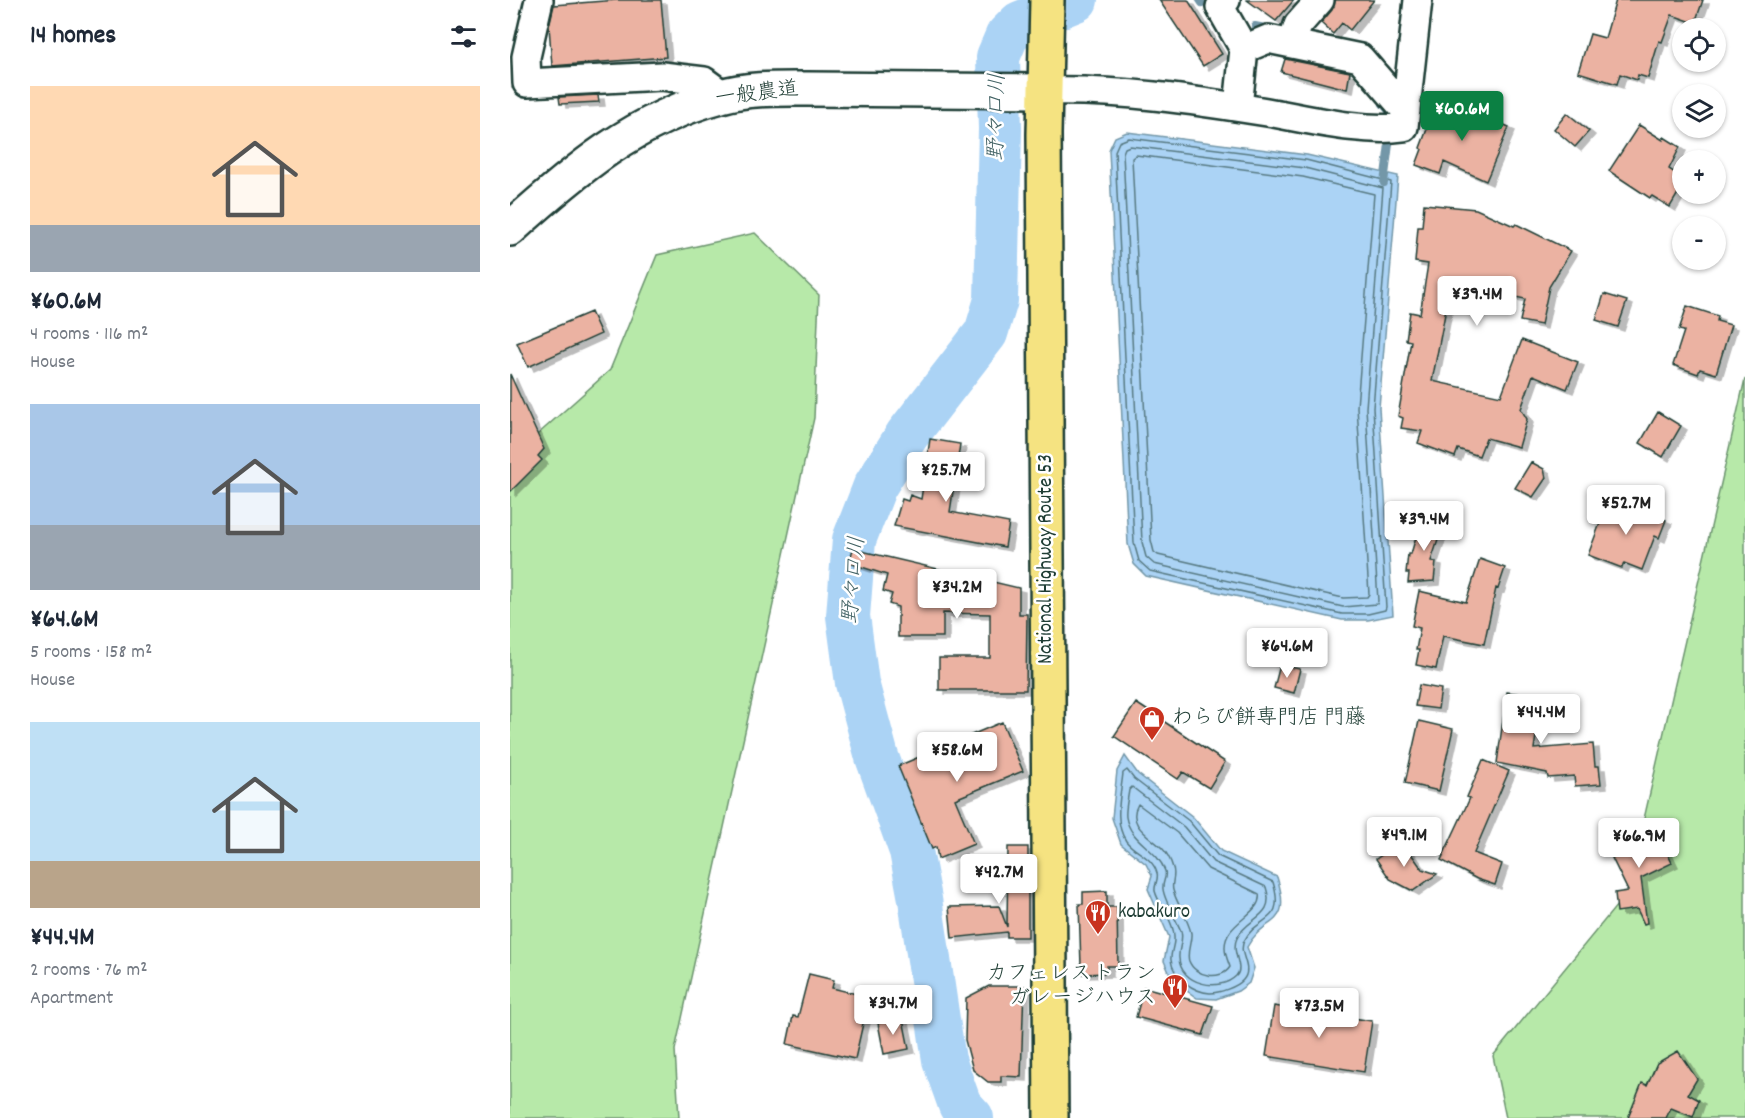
<!DOCTYPE html>
<html lang="en">
<head>
<meta charset="utf-8">
<style>
	:root { --surface:#fff; --page:#f2f2f3; --text:#1f2937; --muted:#747a83; --accent:#0b8043 }
	body { margin:0; font-family:Dekko,"Klee One",sans-serif; background:var(--page); color:var(--text); height:100vh; display:flex; flex-direction:column; font-size:22px; white-space:nowrap }
	* { box-sizing:border-box; margin:0 }
	p { font-size:20px; color:var(--muted) }
	.icon { flex:none; width:33px; height:33px; fill:none; stroke:currentColor; stroke-width:2; stroke-linecap:round; stroke-linejoin:round }
	.map { position:relative; flex:1; overflow:hidden }
	.panel { display:flex; flex-direction:column; background:var(--surface); width:510px }
	.panel>* { flex:none }
	.controls { position:absolute; left:1162px; top:18px; display:grid; gap:12px }
	.controls a { display:grid; place-items:center; width:54px; height:54px; border-radius:50%; background:var(--surface); box-shadow:0 2px 4px #0004; font-size:30px }
	.price { position:absolute; translate:-50% -51px; padding:0 14px; border-radius:6px; background:#fff; color:#222; font-size:20px; line-height:39px; filter:drop-shadow(0 2px 3px #0008) }
	.price::after { content:''; position:absolute; left:50%; top:36px; width:18px; height:14px; margin-left:-9px; background:inherit; clip-path:polygon(0 0,100% 0,50% 100%) }
	.price.active { background:var(--accent); color:#fff }
	ul { padding:0; list-style:none }
	li { display:grid; align-content:center; gap:12px; height:318px; padding:0 30px }
	li span { display:grid; place-items:center; height:186px; border-radius:0px; color:#555 }
	li>.icon { margin-inline-start:auto }
	span .icon { width:108px; height:108px; fill:#fffc; stroke-width:1 }
	li b { font-size:26px }
	h2 { display:flex; justify-content:space-between; align-items:center; height:72px; padding:0 30px; font-size:26px }
	main { display:flex; flex:1; min-height:0 }
	.map>svg:first-child { display:block }
	.green { fill:#b7e9a9; stroke:#6b936e; stroke-width:1.5 }
	.water { fill:#abd3f5; stroke:#7397a8; stroke-width:1.5 }
	.lines { fill:none; stroke-linecap:round; stroke-linejoin:round }
	.shore { stroke:#577981; stroke-width:1.5 }
	.stream { stroke:#7397a8; stroke-width:8 }
	.river { stroke:#abd3f5; stroke-width:44 }
	.building { fill:#ebb2a2; stroke:#1f3d34; stroke-width:1.5; filter:url(#shadow) }
	.street-casing { stroke:#1f3d34; stroke-width:32 }
	.secondary-casing { stroke:#1f3d34; stroke-width:38 }
	.highway-casing { stroke:#1f3d34; stroke-width:38 }
	.street { stroke:#fff; stroke-width:27 }
	.secondary { stroke:#fff; stroke-width:33 }
	.highway { stroke:#f5e381; stroke-width:33 }
	.labels { text-anchor:middle; dominant-baseline:central; stroke-width:5; stroke-linejoin:round; paint-order:stroke }
	.street-label { font-size:21px; fill:#1f3d34; stroke:#fff }
	.poi-label { font-size:21px; fill:#1f3d34; stroke:#fff; text-anchor:start }
	.water-label { font-size:22px; font-style:italic; fill:#426264; stroke:#fff }
</style>
</head>
<body>
<main>
<section class="panel">
<h2>14 homes<svg class="icon" aria-label="filters" viewBox="0 0 24 24"><path d="M4 7h16M4 17h16"/><circle cx="9" cy="7" r="2"/><circle cx="15" cy="17" r="2"/></svg></h2>
<ul>
<li><span style="background:linear-gradient(#ffd9b3 75%,#9aa5b1 0)"><svg class="icon" aria-label="home" viewBox="0 0 24 24"><path d="M3 11l9-7 9 7M6 9v11h12V9"/></svg></span><div><b>¥60.6M</b><p>4 rooms · 116 m²</p><p>House</p></div></li>
<li><span style="background:linear-gradient(#a9c7e8 65%,#9aa5b1 0)"><svg class="icon" aria-label="home" viewBox="0 0 24 24"><path d="M3 11l9-7 9 7M6 9v11h12V9"/></svg></span><div><b>¥64.6M</b><p>5 rooms · 158 m²</p><p>House</p></div></li>
<li><span style="background:linear-gradient(#bfe0f5 75%,#b9a48a 0)"><svg class="icon" aria-label="home" viewBox="0 0 24 24"><path d="M3 11l9-7 9 7M6 9v11h12V9"/></svg></span><div><b>¥44.4M</b><p>2 rooms · 76 m²</p><p>Apartment</p></div></li>
</ul>
</section>
<div class="map">
<svg width="1235" height="1118" viewBox="0 0 1235 1118">
	<defs>
		<filter id="shadow"><feDropShadow dx="6" dy="4" stdDeviation="0" flood-color="#0004"/></filter>
	</defs>
	<rect width="100%" height="100%" fill="#fff"/>
	<filter id="ink" filterUnits="userSpaceOnUse"><feTurbulence type="fractalNoise" baseFrequency=".0167" numOctaves="2"/><feDisplacementMap in="SourceGraphic" scale="12" xChannelSelector="R" yChannelSelector="G"/><feConvolveMatrix kernelMatrix="1 2 1 2 8 2 1 2 1" color-interpolation-filters="sRGB"/></filter>
	<g filter="url(#ink)">
		<!-- green -->
		<path class="green" d="M245,233L309,295L304,418L165,1050L169,1118H0V459L100,370L147,255Z
			M1235,379V1118H996L983,1056L1117,893Z"/>
		<!-- water -->
		<path class="water" d="M617,132L797,155L888,176L869,408L883,615L858,620H832L636,576L624,564L618,544L599,150L605,137Z
			M615,756L628,774L683,817L711,851L767,877C783,930 755,914 737,947L744,968L739,983L728,991L706,999L687,998L663,981L654,961L659,937L638,889L642,876L636,864L611,844L602,818L607,771Z"/>
		<g class="lines">
			<!-- shore -->
			<path class="shore" d="M619,138L796,160L881,182L863,408L876,607L875,610L858,614H832L640,571L629,561L624,543L605,151L609,142Z
				M620,146L795,168L873,188L856,408L868,601L867,604L833,607L644,564L636,557L632,542L613,153L615,148Z
				M626,155L793,177L864,194L847,407L859,594L857,597L833,598L648,555L644,552L641,540L622,158Z
				M617,770L624,779L679,821L708,856L763,882C776,925 748,914 734,941C727,954 744,967 733,980C727,987 709,993 700,993C684,992 663,978 661,960C660,953 665,945 664,937C664,921 649,906 645,891C644,885 649,879 647,873C642,856 625,853 616,841C603,822 611,794 613,773Z
				M622,787L674,827L703,862L756,887C766,918 738,916 727,938C720,952 735,967 726,976C709,993 670,984 669,958C668,948 674,940 671,931C666,919 654,900 653,889C652,882 657,878 655,871C647,848 620,842 616,817C615,809 618,798 619,790Z
				M628,804L667,833L698,869L749,894C753,914 714,922 715,948C715,955 718,961 720,967C711,981 685,977 679,961C676,952 682,942 681,933C678,918 667,905 663,890C661,883 666,876 663,868C661,861 657,853 652,848C640,836 616,825 628,804Z"/>
			<!-- stream -->
			<path class="stream" d="M690,0L692,3
				M745,26L760,29
				M873,104L879,111V144L874,183"/>
			<!-- river -->
			<path class="river" d="M462,1118L450,1105L434,1060L410,899L401,851L367,757L347,683L338,616L344,540L365,486L397,435L476,333L486,300L490,129L488,57L497,36L510,23L566,0"/>
		</g>
		<!-- building -->
		<path class="building" d="M107,0H151L156,57L42,66L39,26L44,5Z
			M649,0H678L712,54L693,66Z
			M737,0H784L766,21Z
			M825,0H864L840,30L832,23L823,34L811,23L822,10Z
			M1106,0H1193L1185,23L1162,15L1152,42L1149,41L1138,78L1128,75L1127,80L1110,74L1107,84L1068,72L1080,34L1095,38Z
			M775,59L840,72L837,89L771,72Z
			M88,95L89,102L50,104L49,97Z
			M926,105L954,115L956,109L999,127L976,181L934,162L930,174L906,165L912,149L910,148Z
			M1057,113L1079,131L1065,147L1044,129Z
			M1129,125L1153,140L1154,137L1170,147L1159,169L1173,178V185L1160,207L1142,196L1140,198L1099,171Z
			M914,204L966,209L1004,226L1006,224L1061,251L1039,287L1031,325L1010,321L1015,299L941,283L922,381L991,396L1012,340L1068,362L1057,389L1023,375L1011,409L1017,419L1009,447L976,438L969,456L948,449L945,457L908,443L912,431L891,428L893,418L888,416L901,341L896,340L900,312L910,314L918,264L905,262L908,227H912Z
			M1094,294L1117,301L1108,327L1086,320Z
			M1177,306L1208,316L1207,321L1221,325L1206,374L1190,369L1188,374L1163,365L1174,331L1169,330Z
			M81,312L91,334L18,367L7,343Z
			M0,374L34,449L28,456L32,460L0,492Z
			M1148,412L1171,426L1153,457L1130,443Z
			M420,439L450,444L440,512L499,523L495,547L384,526L392,499L398,501L400,495L411,499Z
			M1021,462L1034,469L1036,478L1023,497L1005,488Z
			M1102,499L1156,520L1149,538L1145,536L1132,570L1114,563L1112,568L1078,555L1095,510L1097,511Z
			M912,516L934,522L921,561L926,562L924,581L898,583L899,573H896L898,554H901Z
			M343,549L509,588V614H517L516,690H429V658H480V614L433,613V637H388V607L379,604L382,594L373,591L377,575L339,563Z
			M970,559L995,568L988,589L986,588L974,644L933,636L926,669L906,665L909,650H906L910,628L902,626L909,591L956,602Z
			M770,665L790,669L784,693L764,688Z
			M909,685L931,689L928,709L905,706Z
			M997,692L1032,697L1024,749L1083,744L1085,766H1089L1091,784L1065,786L1064,776L1038,778L1037,773L987,763Z
			M626,703L715,762L699,788L673,772L668,779L604,736Z
			M909,721L943,729L929,791L895,783Z
			M492,722L513,771L445,799L464,844L428,859L426,847L422,849L388,766Z
			M973,760L999,771L964,853L992,864L985,885L967,879L931,860L960,798L957,797Z
			M1145,827L1162,863L1131,878L1137,923L1134,924L1127,909L1107,912L1105,893L1118,891L1102,858L1118,850L1114,842Z
			M892,841L912,869L927,874L903,891L880,879L866,859Z
			M498,847H518V937H497V932L442,938L439,907L489,906L497,927Z
			M597,891V907H607L608,966H597V973L573,974V966H571L569,904H573V892Z
			M299,974L324,980L322,988L359,997L345,1059L277,1044L283,1016L288,1017Z
			M479,986H514L511,1077L491,1076V1082H478L463,1070L455,1040L456,998Z
			M634,987L703,1006L693,1035L626,1017Z
			M764,1006L862,1021L854,1072L756,1056Z
			M393,1019L399,1049L374,1054L368,1023Z
			M1168,1051L1187,1079L1178,1094L1189,1100L1183,1117L1161,1108L1156,1118H1118L1132,1083L1137,1085L1147,1063Z"/>
		<g class="lines">
			<defs>
				<path id="street" d="M29,0L16,57L17,83L152,76L194,81L213,95
					M716,0L710,7L734,49L728,107
					M782,44L788,25L810,0
					M734,49L758,39L850,58L896,111
					M534,91C609,89 684,100 757,112C799,119 852,133 894,127L908,0"/>
				<path id="secondary" d="M0,229C64,171 125,119 211,96C238,88 269,89 297,89L534,91"/>
				<path id="highway" d="M537,0L534,134L541,1118"/>
			</defs>
			<!-- street casing -->
			<use href="#street" class="street-casing"/>
			<!-- secondary casing -->
			<use href="#secondary" class="secondary-casing"/>
			<!-- highway casing -->
			<use href="#highway" class="highway-casing"/>
			<!-- street -->
			<use href="#street" class="street"/>
			<!-- secondary -->
			<use href="#secondary" class="secondary"/>
			<!-- highway -->
			<use href="#highway" class="highway"/>
		</g>
	</g>
	<!-- icons -->
	<defs>
		<symbol id="shop-pin" viewBox="-11 -11 22 30"><path d="M0 17L-7.5 6A9.5 9.5 0 1 1 7.5 6Z" fill="#c8321e" stroke="#fff"/><path d="M-5-2.5h2.3a2.7 3.5 0 0 1 5.4 0H5L5.5 6h-11ZM-1.5-2.5h3a1.5 2.3 0 0 0-3 0Z" fill="#fff"/></symbol>
		<symbol id="restaurant-pin" viewBox="-11 -11 22 30"><path d="M0 17L-7.5 6A9.5 9.5 0 1 1 7.5 6Z" fill="#c8321e" stroke="#fff"/><path d="M-5-6h1v4h1v-4h1v4h1v-4h1v5L-1.5 .5V6h-2V.5L-5-1ZM5-6V6H3V1.5H1.5Q1.5-4 5-6Z" fill="#fff"/></symbol>
	</defs>
	<g fill-rule="evenodd">
		<use href="#shop-pin" x="627" y="704" width="30" height="40"/>
		<use href="#restaurant-pin" x="573" y="898" width="30" height="40"/>
		<use href="#restaurant-pin" x="650" y="972" width="30" height="40"/>
	</g>
	<g class="labels">
		<!-- street labels -->
		<g class="street-label">
			<text transform="translate(247 95) rotate(-7)">一般農道</text>
			<text transform="translate(537 559) rotate(-90)">National Highway Route 53</text>
		</g>
		<!-- poi labels -->
		<g class="poi-label">
			<text x="662" y="719">わらび餅専門店 門藤</text>
			<text x="608" y="913">kabakuro</text>
			<text x="646" y="975" text-anchor="end">カフェレストラン<tspan x="646" dy="24">ガレージハウス</tspan></text>
		</g>
		<!-- water labels -->
		<g class="water-label">
			<text transform="translate(488 117) rotate(-89)">野々口川</text>
			<text transform="translate(345 580) rotate(-85)">野々口川</text>
		</g>
	</g>
</svg>
<div class="controls">
<a><svg class="icon" aria-label="locate" viewBox="0 0 24 24"><circle cx="12" cy="12" r="6"/><path d="M12 2v4M12 18v4M2 12h4M18 12h4"/></svg></a>
<a><svg class="icon" aria-label="layers" viewBox="0 0 24 24"><path d="M12 4l9 5-9 5-9-5zM3 14l9 5 9-5"/></svg></a>
<a>+</a>
<a>−</a>
</div>
<b class="price active" style="left:952px;top:142px">¥60.6M</b>
<b class="price" style="left:967px;top:327px">¥39.4M</b>
<b class="price" style="left:436px;top:503px">¥25.7M</b>
<b class="price" style="left:1116px;top:536px">¥52.7M</b>
<b class="price" style="left:914px;top:552px">¥39.4M</b>
<b class="price" style="left:447px;top:620px">¥34.2M</b>
<b class="price" style="left:777px;top:679px">¥64.6M</b>
<b class="price" style="left:1031px;top:745px">¥44.4M</b>
<b class="price" style="left:447px;top:783px">¥58.6M</b>
<b class="price" style="left:894px;top:868px">¥49.1M</b>
<b class="price" style="left:1129px;top:869px">¥66.9M</b>
<b class="price" style="left:489px;top:905px">¥42.7M</b>
<b class="price" style="left:383px;top:1036px">¥34.7M</b>
<b class="price" style="left:809px;top:1039px">¥73.5M</b>
</div>
</main>
</body>
</html>
